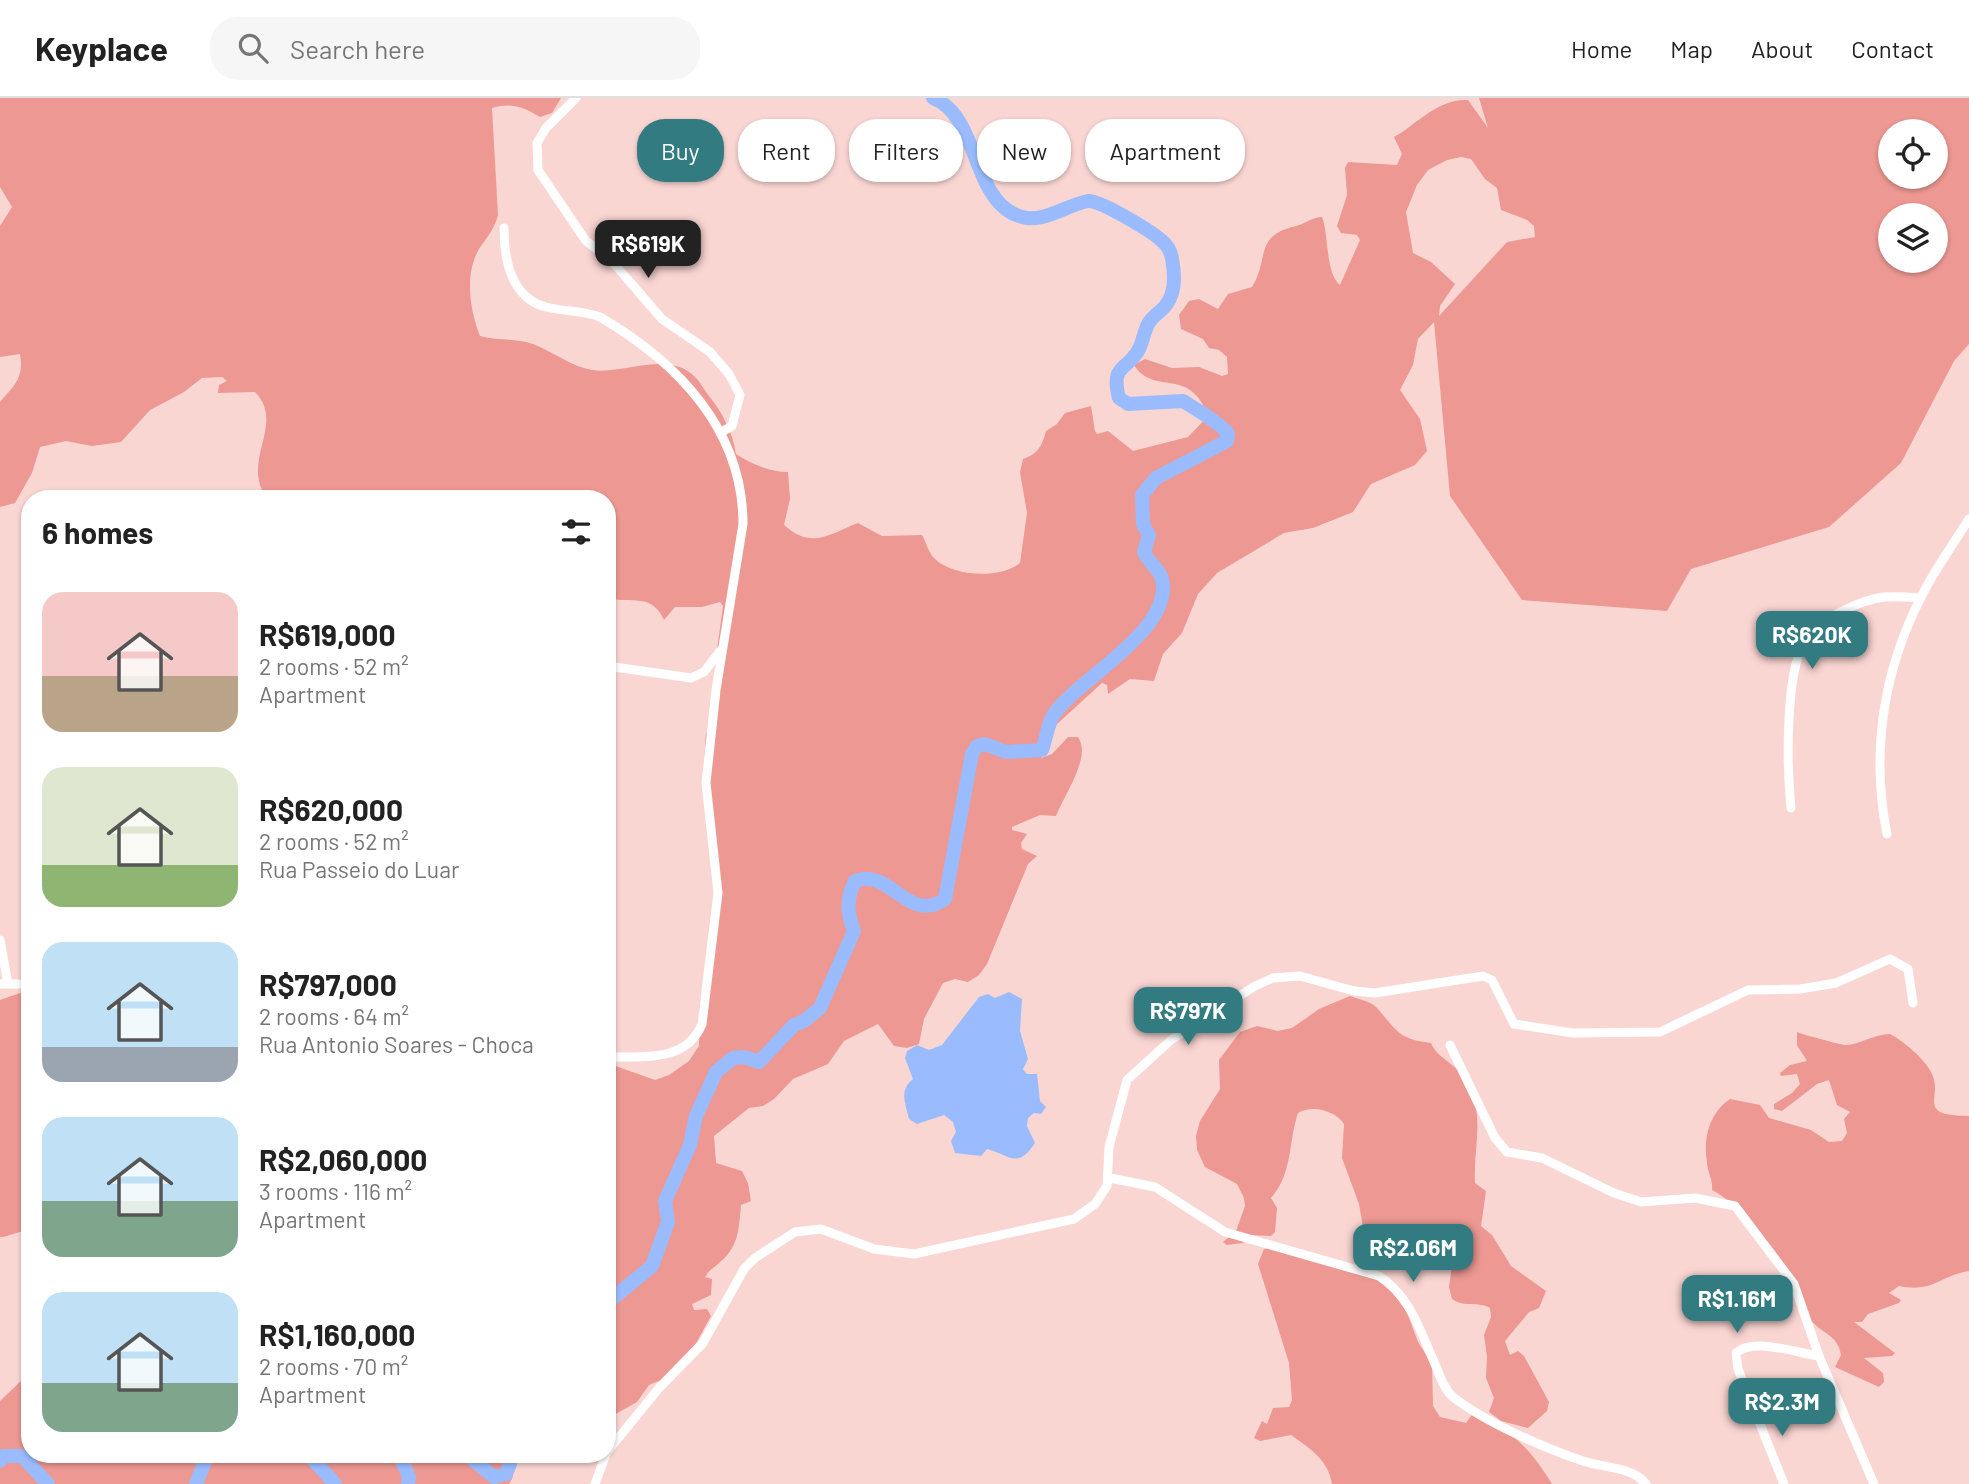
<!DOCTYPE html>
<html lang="en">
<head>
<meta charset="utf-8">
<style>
	:root { --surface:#fff; --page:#f6f6f6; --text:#222; --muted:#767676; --line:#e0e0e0; --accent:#327b81 }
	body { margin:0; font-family:Barlow,sans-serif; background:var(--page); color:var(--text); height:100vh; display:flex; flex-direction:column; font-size:26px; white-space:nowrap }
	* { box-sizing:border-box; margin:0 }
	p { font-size:23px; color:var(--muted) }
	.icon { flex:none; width:38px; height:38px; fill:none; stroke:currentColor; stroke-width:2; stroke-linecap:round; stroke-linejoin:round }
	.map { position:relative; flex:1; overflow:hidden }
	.panel { position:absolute; left:21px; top:392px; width:595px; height:973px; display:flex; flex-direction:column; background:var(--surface); border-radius:28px; box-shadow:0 2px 5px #0004 }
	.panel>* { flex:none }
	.guide { position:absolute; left:637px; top:21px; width:665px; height:63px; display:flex; gap:14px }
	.controls { position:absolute; left:1878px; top:21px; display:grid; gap:14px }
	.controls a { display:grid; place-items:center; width:70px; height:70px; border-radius:50%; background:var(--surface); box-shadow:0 2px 5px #0004; font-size:35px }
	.price { position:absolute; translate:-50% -60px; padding:0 16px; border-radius:14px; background:var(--accent); color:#fff; font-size:23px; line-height:46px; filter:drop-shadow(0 2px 4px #0008) }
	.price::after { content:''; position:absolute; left:50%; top:42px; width:21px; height:16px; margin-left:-10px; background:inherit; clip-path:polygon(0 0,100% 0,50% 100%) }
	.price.active { background:#222; color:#fff }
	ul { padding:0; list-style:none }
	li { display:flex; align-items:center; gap:21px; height:175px; padding:0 21px }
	li span { display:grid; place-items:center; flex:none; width:196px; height:140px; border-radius:21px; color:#555 }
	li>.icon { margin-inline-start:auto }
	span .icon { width:84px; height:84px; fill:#fffc; stroke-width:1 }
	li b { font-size:30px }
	h2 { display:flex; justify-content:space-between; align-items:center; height:84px; padding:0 21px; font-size:30px }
	.tag { padding:0 24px; border-radius:28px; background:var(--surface); box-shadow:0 2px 5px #0004; font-size:24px; line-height:63px }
	.tag.active { background:var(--accent); color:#fff }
	header { display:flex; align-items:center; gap:42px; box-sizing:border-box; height:98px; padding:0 35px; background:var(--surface); border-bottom:2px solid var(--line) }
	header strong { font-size:33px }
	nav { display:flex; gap:38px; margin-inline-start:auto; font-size:24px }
	.search { width:490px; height:63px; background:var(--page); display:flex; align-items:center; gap:18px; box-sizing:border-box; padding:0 24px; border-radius:28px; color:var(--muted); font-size:26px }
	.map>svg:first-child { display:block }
	.green { fill:#ed9893; fill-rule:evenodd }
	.water { fill:#9abcff }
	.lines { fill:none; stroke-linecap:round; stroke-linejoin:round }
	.river { stroke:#9abcff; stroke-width:14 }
	.street { stroke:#fff; stroke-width:9 }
</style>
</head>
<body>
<header>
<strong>Keyplace</strong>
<div class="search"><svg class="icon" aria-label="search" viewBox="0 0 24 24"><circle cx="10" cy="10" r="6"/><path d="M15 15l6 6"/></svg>Search here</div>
<nav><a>Home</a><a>Map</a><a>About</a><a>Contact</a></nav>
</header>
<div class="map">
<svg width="1969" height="1386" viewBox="0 0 1969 1386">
	<rect width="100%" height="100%" fill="#fad6d3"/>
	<!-- green -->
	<path class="green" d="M0,0H561L552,15L540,19C525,9 509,4 492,10L498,117C494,132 487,139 479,151C464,177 470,212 480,238C498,243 516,240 533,246C554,254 570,268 592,272C625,277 669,251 696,280C701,285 704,292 709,298C722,314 733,335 736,356C751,366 770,374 788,374L790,401L784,427C812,452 829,436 858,425L882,438L922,437C926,444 929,456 935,461C954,479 1001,481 1020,465L1027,415L1020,374L1023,361C1038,356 1042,348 1046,333L1057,326L1065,315L1091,308L1095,333L1097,336L1108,333L1133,353L1188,339L1208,318C1190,267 1154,299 1134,267L1145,261L1172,270L1199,269L1222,278L1228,276L1227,259L1219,252L1209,250L1203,241L1181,231L1179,217L1189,203L1199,201L1218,211L1228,196L1252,189C1270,160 1253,138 1296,128C1305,126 1312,119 1322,119C1329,136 1325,175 1340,187L1360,142L1357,137L1341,135L1337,128L1347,97L1345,70L1348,64L1397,67L1402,56L1394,39C1416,27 1438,0 1468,2L1488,30L1479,0H1969V246L1954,263L1901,365L1829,429L1691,471L1667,513L1522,502L1450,398L1434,224L1418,241L1413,267L1400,292L1420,321L1427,353L1415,367L1371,386L1353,414L1313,430L1284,435L1217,475L1198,496L1182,535L1163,556L1154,583L1130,581L1108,596L1107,587L1102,585L1057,626L1041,660L1052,656L1068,639H1078C1092,659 1064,697 1056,718L1040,717L1012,729V732L1027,736L1021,745L1022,751L1037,758L1028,766L987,866L979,877L968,884L955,881L943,885L924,921L919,946L907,950L894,948L878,926L844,943L828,966L793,981L774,1001L763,1008L749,1010L714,1038L716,1065L742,1073L748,1085L751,1103L741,1107C739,1129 739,1149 720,1164C713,1171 710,1171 705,1179L712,1181L711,1197L692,1206L694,1212L707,1211L711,1218L689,1258L673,1277L649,1287L637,1304L607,1321V965L655,982L669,977L689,963L699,948V911L719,793L703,680L706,634L708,638L716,588L715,567L723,508L720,504L702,509H675L664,522C652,495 632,505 607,501V401H341L325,394L314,395L310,401H253L262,392C246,358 284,324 255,294L218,295L219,287L227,283L222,279L202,280L184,294L150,312L121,344L92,348L66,343L40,349L32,375L15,405L0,409V304C15,287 24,280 20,256L0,259V128L12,109L0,89ZM1890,33H1936V79H1890ZM1461,59L1471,61L1485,81L1497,90L1501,112L1527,122L1534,128L1535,139L1507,144L1439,218L1440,208L1455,186L1431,164L1413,155L1406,114L1417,87L1428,72L1447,62ZM1890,117H1936V163H1890Z
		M20,895L30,897V1131L3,1139H0V902Z
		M1350,898C1357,901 1371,903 1376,909C1397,932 1397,941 1431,945C1437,960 1455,965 1464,980C1487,1016 1473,1046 1475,1085L1486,1093L1481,1128L1492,1137L1511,1168L1546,1193L1539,1210L1529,1214L1505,1243L1510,1257L1518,1253L1524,1258L1549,1304L1547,1313L1528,1330L1501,1323L1489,1314L1494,1300L1486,1280L1487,1258L1484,1237L1491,1219L1490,1210C1478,1203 1465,1210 1452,1201L1449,1189L1453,1161L1444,1148L1436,1160L1428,1163L1397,1156L1367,1160L1374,1132L1372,1128L1368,1132L1363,1129L1359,1106L1342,1060L1344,1026C1336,1013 1312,1006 1298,1015C1288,1045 1293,1075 1271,1100L1277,1110L1275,1134L1271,1138L1250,1137L1243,1145L1227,1147L1223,1144L1236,1133L1245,1108L1244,1100L1237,1086L1205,1069L1197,1052L1196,1038L1200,1023L1220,991L1219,962L1240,934L1257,928L1278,933L1292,930L1319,911Z
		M1797,934C1801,936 1841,947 1846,947C1859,947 1874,936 1890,936C1902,942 1925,961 1931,974C1945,999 1913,1018 1969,1018V1173C1939,1178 1933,1195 1899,1188L1889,1195L1901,1202L1899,1205L1868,1216L1862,1224H1854L1895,1255L1892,1258L1864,1260L1883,1275L1884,1284L1879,1289L1835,1269L1841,1257C1838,1236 1821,1236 1810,1221C1803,1213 1801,1201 1796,1192C1776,1156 1748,1111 1712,1092C1713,1081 1708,1076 1707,1065C1703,1041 1709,1015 1730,1001L1760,1007L1769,1020L1811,1032L1829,1044L1842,1043L1847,1035L1844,1021L1850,1014L1837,1007L1829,982L1817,986L1782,1013L1774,1011V1006L1792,995L1800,986L1797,976L1781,978L1780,975L1790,967L1807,963L1797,947Z
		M1274,1149L1378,1178L1405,1209L1418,1244L1432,1266L1433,1308L1440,1319L1466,1325L1474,1314C1514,1336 1528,1347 1552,1386H1332C1328,1361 1310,1351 1291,1337L1260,1343L1254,1340L1262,1323L1267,1326L1273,1310L1289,1309L1292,1302L1289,1265L1258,1166L1264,1151Z
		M30,1241V1356H506C513,1366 517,1375 509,1386H0V1303L21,1283Z"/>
	<!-- water -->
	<path class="water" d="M1009,894L1022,901L1020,933L1028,961L1023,971L1027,976H1037L1040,1003L1046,1009L1041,1016L1034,1015L1028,1020L1027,1028L1035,1045C1017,1072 1010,1057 987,1051L981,1058L955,1055L951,1043L956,1034L953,1024L944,1017L917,1026L909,1021C905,1005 899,992 913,981L905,960L907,953L917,947L929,952L942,947L979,899L988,896L995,900Z"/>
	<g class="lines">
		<!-- river -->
		<path class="river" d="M607,1205L652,1168L668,1124L665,1103L690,1047L696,1018L716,974L733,960L744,959L759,964L794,927L804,923L820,910L854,833C847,815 846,801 855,783C890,769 908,827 945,801L972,656L977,648L985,646L1006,654L1042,652C1046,642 1048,624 1054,616C1079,580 1174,532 1162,481C1160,472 1148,464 1144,454L1149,437L1143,426L1142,397L1156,380L1227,343L1228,336C1223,327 1194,310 1183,303L1128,306L1119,300C1110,265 1128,273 1139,251C1143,243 1144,234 1148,226C1152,218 1161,214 1166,207C1176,194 1175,176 1172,161C1171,153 1168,148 1162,143C1153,134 1100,102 1088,103C1062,108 1040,130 1012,115C972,94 977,17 933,0
			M308,1356L335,1386
			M399,1356L409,1379L408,1386
			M466,1356L494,1379L506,1376L510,1366L505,1356
			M0,1363L4,1358H22L48,1386
			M196,1386L208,1356"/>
		<!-- street -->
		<path class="street" d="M576,0L546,30L537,45L538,72L586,143L610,161L662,221L710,254L729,276L740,297L732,328L720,335
			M504,130C504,161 511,200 546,209C565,214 582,212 600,219C677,264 743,331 743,426L716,592L706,685L718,795L702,926C686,965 643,958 607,959
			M607,568L691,580L704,574L721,552
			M1791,710C1787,671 1784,569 1808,537C1820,521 1864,501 1884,499C1896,498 1909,499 1921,500
			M1887,736C1869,647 1886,558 1932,479C1944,459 1957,440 1969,421
			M0,842L8,886
			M0,886H30
			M1450,947L1495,1040L1507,1054L1542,1060L1614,1095L1641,1104L1695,1100L1735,1108L1794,1186L1819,1258L1874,1386
			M1110,1080L1155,1089L1225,1134L1379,1178C1411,1199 1420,1233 1435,1266C1440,1278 1444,1291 1453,1299C1485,1324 1544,1350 1583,1363C1604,1370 1631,1368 1646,1386
			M607,1354L659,1290L703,1245L744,1171L755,1160L795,1134L821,1131L874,1151L914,1156L1074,1121L1095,1106L1107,1088L1109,1049L1127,982L1171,942L1255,888L1273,880L1300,878L1354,893L1375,895L1483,878L1492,882L1514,926L1573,935L1660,934L1748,892L1800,891L1836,885L1890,861L1908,871L1913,905
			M595,1386L606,1356
			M1784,1386L1738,1271L1736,1255C1754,1239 1797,1255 1819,1258"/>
	</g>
</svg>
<div class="controls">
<a><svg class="icon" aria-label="locate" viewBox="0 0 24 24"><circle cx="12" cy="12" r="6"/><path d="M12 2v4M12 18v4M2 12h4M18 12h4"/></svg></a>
<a><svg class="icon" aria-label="layers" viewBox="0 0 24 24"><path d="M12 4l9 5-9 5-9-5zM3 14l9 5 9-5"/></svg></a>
</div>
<b class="price active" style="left:648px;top:182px">R$619K</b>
<b class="price" style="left:1812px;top:573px">R$620K</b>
<b class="price" style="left:1188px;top:949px">R$797K</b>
<b class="price" style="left:1413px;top:1186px">R$2.06M</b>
<b class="price" style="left:1737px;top:1237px">R$1.16M</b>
<b class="price" style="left:1782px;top:1340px">R$2.3M</b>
<div class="guide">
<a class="tag active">Buy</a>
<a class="tag">Rent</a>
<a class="tag">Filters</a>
<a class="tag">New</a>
<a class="tag">Apartment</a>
</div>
<section class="panel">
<h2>6 homes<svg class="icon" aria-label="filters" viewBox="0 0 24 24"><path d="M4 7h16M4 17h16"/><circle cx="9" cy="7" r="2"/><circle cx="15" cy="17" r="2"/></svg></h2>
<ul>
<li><span style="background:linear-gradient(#f6c9c9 60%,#b9a48a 0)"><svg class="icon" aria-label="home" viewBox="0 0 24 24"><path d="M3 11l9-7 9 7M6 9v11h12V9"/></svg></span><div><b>R$619,000</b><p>2 rooms · 52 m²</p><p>Apartment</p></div></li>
<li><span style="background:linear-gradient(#dfe7d0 70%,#8fb573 0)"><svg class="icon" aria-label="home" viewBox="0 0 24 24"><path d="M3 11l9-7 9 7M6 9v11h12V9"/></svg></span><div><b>R$620,000</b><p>2 rooms · 52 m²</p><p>Rua Passeio do Luar</p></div></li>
<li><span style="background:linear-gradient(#bfe0f5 75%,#9aa5b1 0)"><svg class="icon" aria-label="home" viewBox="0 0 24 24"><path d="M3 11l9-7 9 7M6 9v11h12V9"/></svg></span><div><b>R$797,000</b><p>2 rooms · 64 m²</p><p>Rua Antonio Soares - Choca</p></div></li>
<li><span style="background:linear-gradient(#bfe0f5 60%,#7fa58c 0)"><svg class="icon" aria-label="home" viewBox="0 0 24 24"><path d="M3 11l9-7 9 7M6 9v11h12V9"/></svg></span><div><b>R$2,060,000</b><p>3 rooms · 116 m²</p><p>Apartment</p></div></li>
<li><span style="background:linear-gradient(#bfe0f5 65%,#7fa58c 0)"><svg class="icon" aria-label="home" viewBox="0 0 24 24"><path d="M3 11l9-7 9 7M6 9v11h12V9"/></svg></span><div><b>R$1,160,000</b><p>2 rooms · 70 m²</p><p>Apartment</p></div></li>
</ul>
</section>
</div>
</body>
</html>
